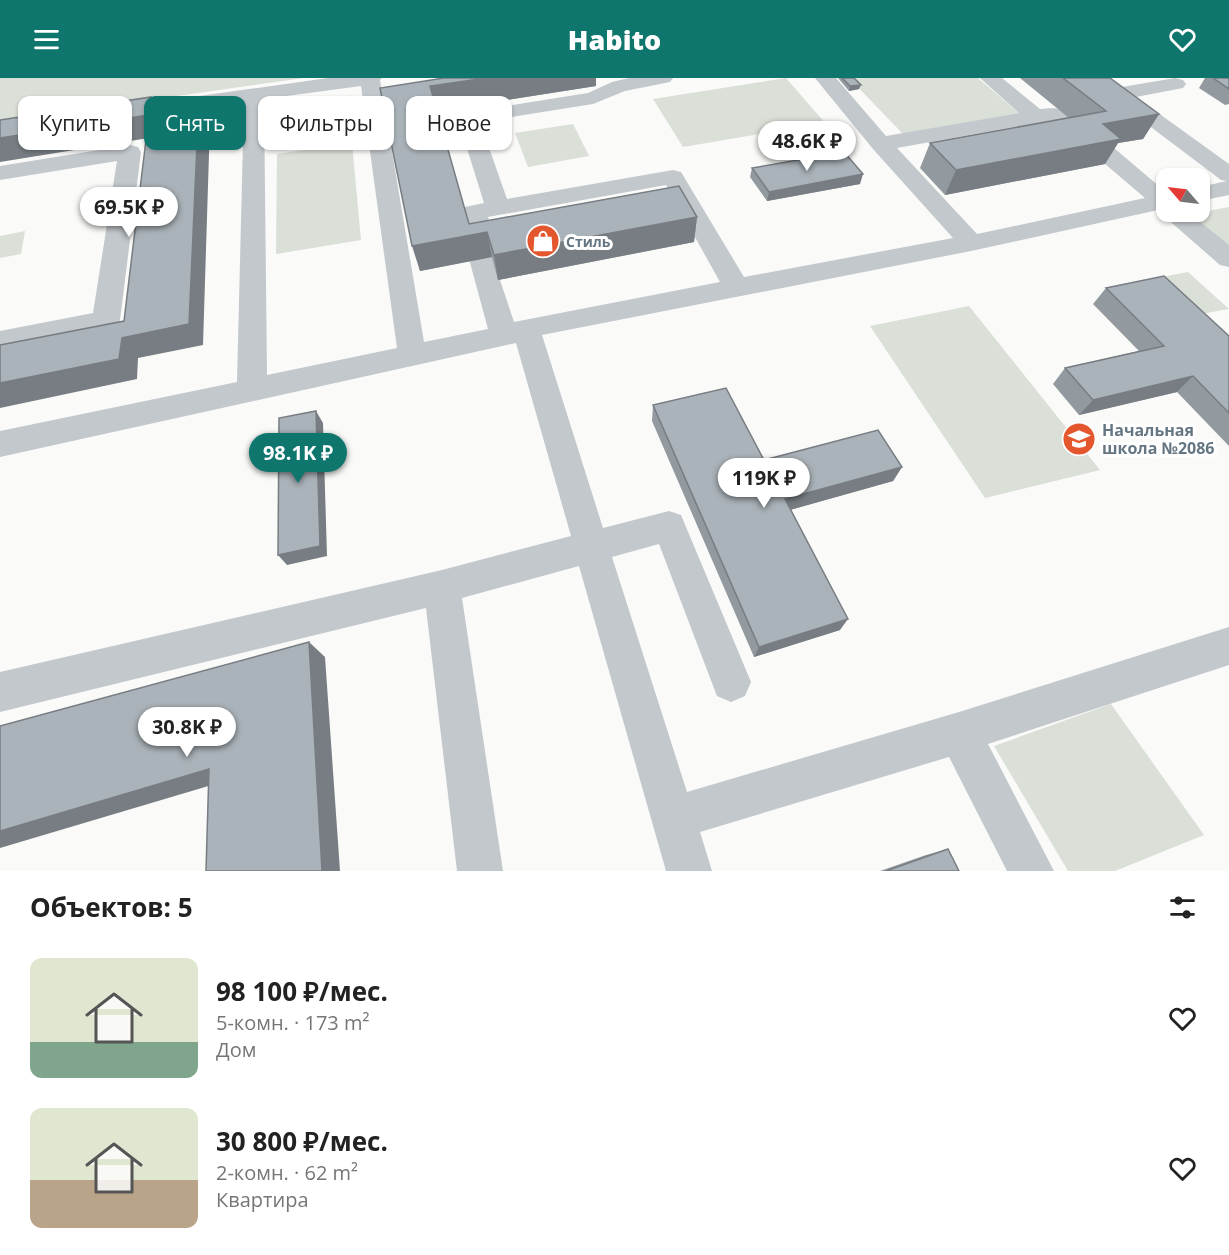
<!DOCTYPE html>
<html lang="ru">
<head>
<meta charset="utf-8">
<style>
	:root { --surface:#fff; --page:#f2f2f2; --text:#222; --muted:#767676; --accent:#0f766e }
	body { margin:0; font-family:"Open Sans",sans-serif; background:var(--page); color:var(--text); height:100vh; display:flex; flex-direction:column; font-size:22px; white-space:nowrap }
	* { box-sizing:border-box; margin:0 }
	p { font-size:20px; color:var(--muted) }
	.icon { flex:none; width:33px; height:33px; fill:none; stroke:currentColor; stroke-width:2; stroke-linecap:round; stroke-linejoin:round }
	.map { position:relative; height:793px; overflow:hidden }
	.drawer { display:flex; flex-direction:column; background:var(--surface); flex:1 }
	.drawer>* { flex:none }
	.guide { position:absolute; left:18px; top:18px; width:600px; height:54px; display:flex; gap:12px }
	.needle { width:39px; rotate:298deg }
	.tools { position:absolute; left:1156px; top:90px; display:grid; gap:12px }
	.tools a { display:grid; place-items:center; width:54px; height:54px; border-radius:12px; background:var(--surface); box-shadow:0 2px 4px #0004; font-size:30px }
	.price { position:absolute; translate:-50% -51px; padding:0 14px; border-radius:21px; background:#fff; color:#222; font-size:20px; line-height:39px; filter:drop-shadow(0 2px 3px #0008) }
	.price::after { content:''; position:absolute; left:50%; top:36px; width:18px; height:14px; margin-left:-9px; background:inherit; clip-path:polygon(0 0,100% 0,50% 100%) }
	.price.on { background:var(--accent); color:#fff }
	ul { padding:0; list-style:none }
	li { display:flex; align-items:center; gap:18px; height:150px; padding:0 30px }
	li span { display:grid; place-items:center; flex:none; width:168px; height:120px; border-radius:12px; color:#555 }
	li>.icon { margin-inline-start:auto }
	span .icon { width:72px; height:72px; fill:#fffc; stroke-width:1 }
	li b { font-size:26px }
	h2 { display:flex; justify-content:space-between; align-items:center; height:72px; padding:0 30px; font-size:26px }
	.tag { padding:0 21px; border-radius:12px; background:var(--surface); box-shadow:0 2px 4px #0004; font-size:21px; line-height:54px }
	.tag.on { background:var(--accent); color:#fff }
	header { display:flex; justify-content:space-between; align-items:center; height:78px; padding:0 30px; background:var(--accent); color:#fff; font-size:27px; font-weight:800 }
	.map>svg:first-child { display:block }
	.green { fill:#dadfd7 }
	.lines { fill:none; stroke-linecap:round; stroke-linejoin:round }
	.minor { fill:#c3c8cc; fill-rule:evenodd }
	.wall { fill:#929a9f }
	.shaded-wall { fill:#777d82 }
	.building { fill:#aab3b9; stroke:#777d82; stroke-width:1.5 }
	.labels { text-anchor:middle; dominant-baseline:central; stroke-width:6; stroke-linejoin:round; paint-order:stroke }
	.far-poi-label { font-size:14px; font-weight:bold; fill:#657683; stroke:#fff; text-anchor:start }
	.poi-label { font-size:16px; font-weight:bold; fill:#657683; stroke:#fff; text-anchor:start }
</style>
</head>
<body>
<header><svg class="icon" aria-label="menu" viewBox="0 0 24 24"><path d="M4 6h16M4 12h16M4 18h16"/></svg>Habito<svg class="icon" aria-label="heart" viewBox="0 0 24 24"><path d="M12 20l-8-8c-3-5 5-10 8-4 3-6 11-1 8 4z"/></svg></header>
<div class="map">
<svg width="1229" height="793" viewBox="0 0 1229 793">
	<rect width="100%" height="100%" fill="#fafaf8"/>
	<!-- green -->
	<path class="green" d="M0,0H304L0,43Z
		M786,0L825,45L683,69L653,21Z
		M849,0H978L1019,35L903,56Z
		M573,46L589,78L528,89L515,55Z
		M352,65L361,162L276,176L277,76Z
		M1229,129V172L1187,137Z
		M25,153L21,176L0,180V158Z
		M1188,194L1229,231L1201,236L1162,199Z
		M969,228L1100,392L985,420L870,248Z
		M1111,626L1204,757L1115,793H1068L994,668Z"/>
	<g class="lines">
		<!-- minor -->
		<path class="minor" d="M328,0H382L380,2L424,264L488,251L469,181L475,174L462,134L465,129L484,125L460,48L446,49L438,48L432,32L436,28L443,26L450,28L455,35L468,34L588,15L612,4L629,0H673L670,4L625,13L593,26L480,44L507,121L673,92L681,94L744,199L953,160L873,71L815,0H836L886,58L1019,35L980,0H1002L1040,31C1069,27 1074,38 1095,54L1098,59L1095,63L1107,64L1167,115V134H1188L1229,167V189L1220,187L1165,139L1162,133L1158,132L971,173L542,257L603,450L669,433L681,437L751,604L745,618L731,624L717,618L659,466L612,479L687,714L959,634L1229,549V587L988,666L1054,793H1007L949,679L700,754L712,793H666L579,488L462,520L503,793H457L426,530L0,634V594L442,492L571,458L516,265L0,379V353L237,304L244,24L157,36L150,34L146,30L150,26L157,24ZM361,8L397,270L267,297L264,21ZM1053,42L1079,64L1091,65L1088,69L1091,74L1145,120L977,156L897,70ZM666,107L720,204L514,244L491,175L497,169L488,139Z
			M1086,0H1109L1122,9L1175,0L1183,2L1186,6L1183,10L1136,19L1229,86V117L1200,123V109L1227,103L1221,102Z
			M130,67L138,69L141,74L120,242L116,249L0,273V253L93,235L117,83L0,102V88Z"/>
	</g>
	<!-- wall -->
	<path class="wall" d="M838,0H854L859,11L849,13Z
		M1020,0H1110L1159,36L1143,61L1118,65L1105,86L945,117L920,90L930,65L1069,40Z
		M1205,0H1229V26L1225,27L1199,10Z
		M596,8L437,33L469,146L697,139L694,164L498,202L492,179L420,193L380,10Z
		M752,90L860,106L767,123L750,99Z
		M1106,210L1229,258V368L1177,314L1079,337L1053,306L1065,290L1139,273L1093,226Z
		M653,327L764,382L902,389L893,403L790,432L840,552L754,579L652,343Z
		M948,771L959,793H880L926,777Z"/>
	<!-- shaded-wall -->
	<path class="shaded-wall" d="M486,0H596V8L435,33L430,8Z
		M861,7L859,11L849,13L850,8Z
		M151,19L163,41L150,30Z
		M199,22L210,44L203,267L138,280L137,301L0,330V305L122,260Z
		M1159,36L1143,61L1118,65L1105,86L945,117L956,92L1103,46Z
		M149,37L161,58L0,84V60Z
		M863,96L860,106L767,123L769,114Z
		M697,139L694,164L498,202L494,177Z
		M487,154L492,179L420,193L412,168Z
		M1193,298L1177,314L1079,337L1093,322Z
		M316,333L323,345L327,478L287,487L278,477Z
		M902,389L893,403L779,435L785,421Z
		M848,541L840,552L754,579L759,569Z
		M309,564L325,579L340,793H322Z
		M209,691L232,701L0,770V753Z"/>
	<!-- building -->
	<path class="building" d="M444,0H486L430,8L469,146L679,108L697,139L494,177L487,154L412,168L380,10Z
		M842,0H854L861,7L850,8Z
		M1063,0H1110L1159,36L1103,46L1121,61L956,92L930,65L1106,33Z
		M1213,0H1229V11Z
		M151,19L150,30L199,22L189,246L122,260L119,281L0,305V267L124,243L149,37L0,60V42Z
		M844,74L863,96L769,114L752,90Z
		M1164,198L1229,258V335L1193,298L1093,322L1065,290L1164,268L1106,210Z
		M726,310L764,382L878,352L902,389L785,421L848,541L759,569L653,327Z
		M316,333L320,468L278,477L279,340Z
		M309,564L322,793H206L209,691L0,753V648Z
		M948,771L959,793H886Z"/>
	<!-- icons -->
	<defs>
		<symbol id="shop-disc" viewBox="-11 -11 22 22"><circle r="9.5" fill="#e4572e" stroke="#fff"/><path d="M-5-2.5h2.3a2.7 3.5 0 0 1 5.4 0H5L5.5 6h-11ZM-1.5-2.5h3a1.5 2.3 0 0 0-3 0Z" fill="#fff"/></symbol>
		<symbol id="school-disc" viewBox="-11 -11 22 22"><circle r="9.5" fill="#e4572e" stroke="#fff"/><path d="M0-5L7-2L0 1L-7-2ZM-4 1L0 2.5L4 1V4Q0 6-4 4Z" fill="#fff"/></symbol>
	</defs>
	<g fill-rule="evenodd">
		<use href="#shop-disc" x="524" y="144" width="38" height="38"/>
		<use href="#school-disc" x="1060" y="342" width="38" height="38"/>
	</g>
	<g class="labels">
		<!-- far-poi labels -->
		<g class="far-poi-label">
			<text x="566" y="163">Стиль</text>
		</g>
		<!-- poi labels -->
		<g class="poi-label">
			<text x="1102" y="352">Начальная<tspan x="1102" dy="18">школа №2086</tspan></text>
		</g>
	</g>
</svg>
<div class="tools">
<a><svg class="needle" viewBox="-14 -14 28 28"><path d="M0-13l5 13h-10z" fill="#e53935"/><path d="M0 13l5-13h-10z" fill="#767676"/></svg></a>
</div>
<b class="price" style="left:807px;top:94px">48.6K ₽</b>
<b class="price" style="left:129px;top:160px">69.5K ₽</b>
<b class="price on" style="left:298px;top:406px">98.1K ₽</b>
<b class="price" style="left:764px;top:431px">119K ₽</b>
<b class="price" style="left:187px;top:680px">30.8K ₽</b>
<div class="guide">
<a class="tag">Купить</a>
<a class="tag on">Снять</a>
<a class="tag">Фильтры</a>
<a class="tag">Новое</a>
</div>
</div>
<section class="drawer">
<h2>Объектов: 5<svg class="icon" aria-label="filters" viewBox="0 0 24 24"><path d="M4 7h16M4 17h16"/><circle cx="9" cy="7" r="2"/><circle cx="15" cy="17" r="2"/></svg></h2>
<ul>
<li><span style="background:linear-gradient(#dfe7d0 70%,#7fa58c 0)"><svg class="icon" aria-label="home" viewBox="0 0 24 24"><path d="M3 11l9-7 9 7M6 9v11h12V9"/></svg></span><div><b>98 100 ₽/мес.</b><p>5-комн. · 173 m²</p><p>Дом</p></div><svg class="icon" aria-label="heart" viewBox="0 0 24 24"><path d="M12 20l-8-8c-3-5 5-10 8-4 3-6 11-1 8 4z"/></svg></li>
<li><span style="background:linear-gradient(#dfe7d0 60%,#b9a48a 0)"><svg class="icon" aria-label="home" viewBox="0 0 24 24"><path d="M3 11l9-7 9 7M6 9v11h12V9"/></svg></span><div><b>30 800 ₽/мес.</b><p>2-комн. · 62 m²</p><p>Квартира</p></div><svg class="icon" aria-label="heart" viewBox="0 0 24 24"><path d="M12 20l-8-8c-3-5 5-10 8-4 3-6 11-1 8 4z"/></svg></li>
</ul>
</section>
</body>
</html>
